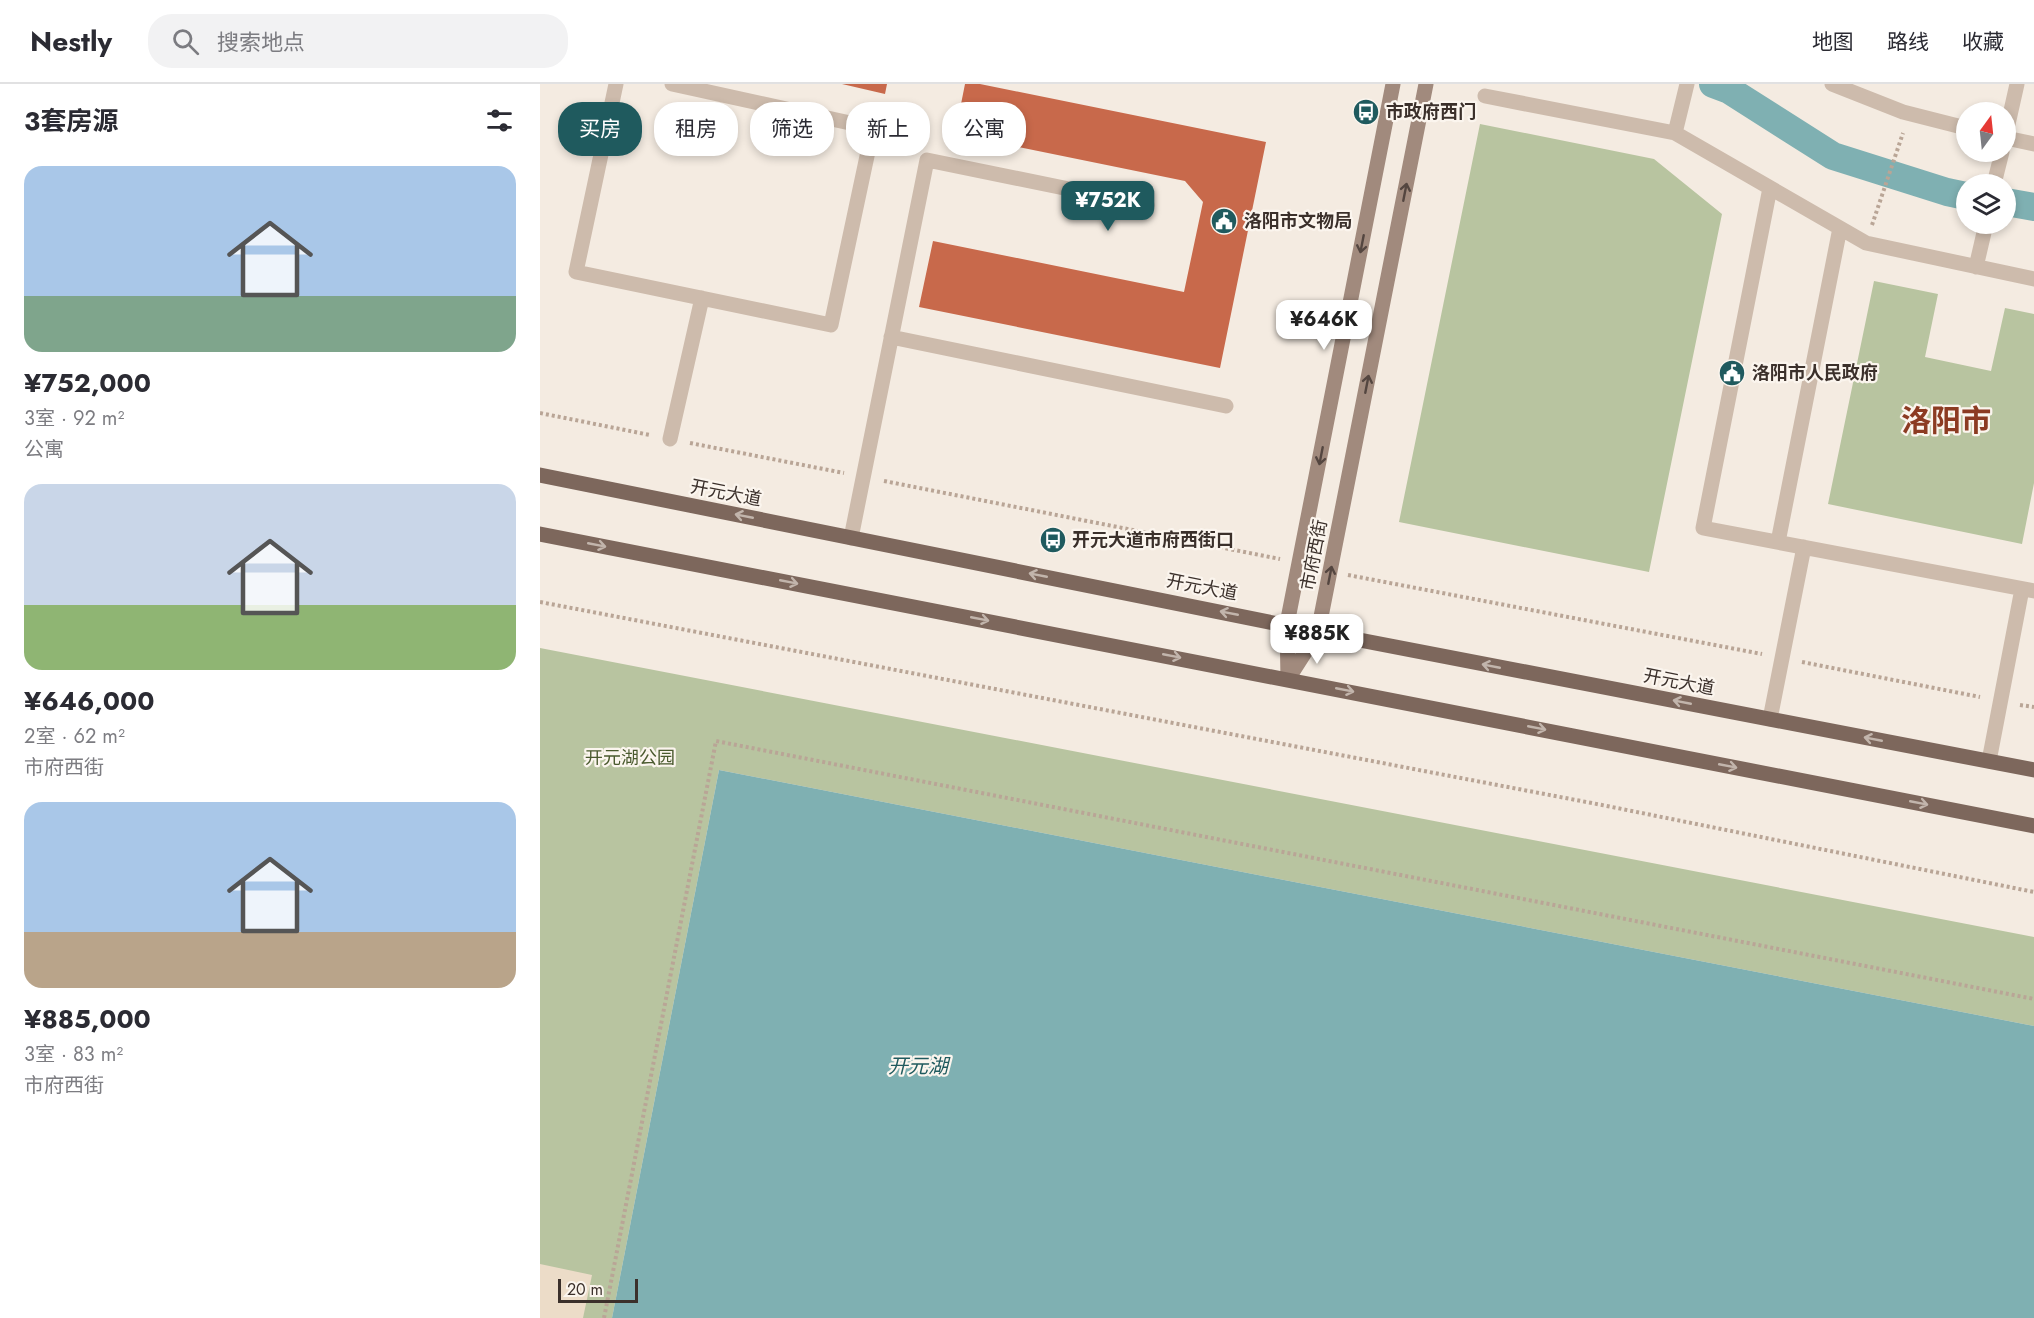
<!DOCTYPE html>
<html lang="zh">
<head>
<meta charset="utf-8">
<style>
	:root { --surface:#fff; --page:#f2f2f3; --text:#2b2b33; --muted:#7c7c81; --line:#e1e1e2; --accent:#1f5a5e }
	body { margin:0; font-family:Jost,"Noto Sans SC",sans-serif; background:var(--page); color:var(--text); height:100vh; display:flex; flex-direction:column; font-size:22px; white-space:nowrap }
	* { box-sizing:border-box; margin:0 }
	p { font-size:20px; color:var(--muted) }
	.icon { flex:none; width:33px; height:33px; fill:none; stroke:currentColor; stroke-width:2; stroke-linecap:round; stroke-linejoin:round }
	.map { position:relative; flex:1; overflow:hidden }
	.sheet { display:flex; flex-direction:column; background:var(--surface); width:540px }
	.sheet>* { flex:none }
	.hud { position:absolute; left:18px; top:18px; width:570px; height:54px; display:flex; gap:12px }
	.needle { width:39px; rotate:15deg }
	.controls { position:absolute; left:1416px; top:18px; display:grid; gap:12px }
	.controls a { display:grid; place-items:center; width:60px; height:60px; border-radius:50%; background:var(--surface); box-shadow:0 3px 9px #0003; font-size:30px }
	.scale { position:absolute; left:18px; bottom:15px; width:80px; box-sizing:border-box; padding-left:6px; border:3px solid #3b302b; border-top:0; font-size:16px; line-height:21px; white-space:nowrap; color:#3b302b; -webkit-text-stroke:4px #fbf5ee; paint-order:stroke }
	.price { position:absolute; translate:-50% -51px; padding:0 14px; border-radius:12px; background:#fff; color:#222; font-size:20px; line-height:39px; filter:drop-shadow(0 2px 3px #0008) }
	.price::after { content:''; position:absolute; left:50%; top:36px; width:18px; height:14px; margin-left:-9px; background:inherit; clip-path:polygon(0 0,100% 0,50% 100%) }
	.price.active { background:var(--accent); color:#fff }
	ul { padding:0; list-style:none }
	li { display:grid; align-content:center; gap:12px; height:318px; padding:0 24px }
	li span { display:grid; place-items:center; height:186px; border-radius:18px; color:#555 }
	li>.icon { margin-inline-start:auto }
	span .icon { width:108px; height:108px; fill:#fffc; stroke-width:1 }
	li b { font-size:26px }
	h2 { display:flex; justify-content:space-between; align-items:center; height:72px; padding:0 24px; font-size:26px }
	.chip { padding:0 21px; border-radius:24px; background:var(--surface); box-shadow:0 3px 9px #0003; font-size:21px; line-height:54px }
	.chip.active { background:var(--accent); color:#fff }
	header { display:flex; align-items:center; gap:36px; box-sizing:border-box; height:84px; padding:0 30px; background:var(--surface); border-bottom:2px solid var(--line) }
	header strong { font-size:28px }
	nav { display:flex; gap:33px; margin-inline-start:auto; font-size:21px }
	.search { width:420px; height:54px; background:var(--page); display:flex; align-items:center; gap:15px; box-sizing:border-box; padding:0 21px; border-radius:24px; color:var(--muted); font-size:22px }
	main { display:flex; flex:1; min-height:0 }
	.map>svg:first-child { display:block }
	.green { fill:#b8c4a0 }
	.plaza { fill:#ecdcc8 }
	.water { fill:#7fb0b2 }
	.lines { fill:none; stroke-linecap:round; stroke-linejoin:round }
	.canal { stroke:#7fb0b2; stroke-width:28 }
	.building { fill:#c8694b }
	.path { stroke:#b9a596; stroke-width:4; stroke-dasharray:3 3; stroke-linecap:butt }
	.lane { stroke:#cdbbac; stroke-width:15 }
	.secondary { stroke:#a18a7d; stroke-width:15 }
	.primary { stroke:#7d675c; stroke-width:15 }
	.oneway { stroke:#544640 }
	.oneway2 { stroke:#c2b5ac }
	.labels { text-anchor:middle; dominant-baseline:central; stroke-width:4.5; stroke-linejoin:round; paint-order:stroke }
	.poi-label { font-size:18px; font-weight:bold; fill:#3b302b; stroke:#fbf5ee; text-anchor:start }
	.street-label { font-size:18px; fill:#3b302b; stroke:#fbf5ee }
	.park-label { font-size:18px; fill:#4a5a2e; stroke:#fbf5ee }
	.water-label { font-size:20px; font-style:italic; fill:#1f5a5e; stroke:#fbf5ee }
	.town-label { font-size:30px; font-weight:bold; fill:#8c3b22; stroke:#fbf5ee }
</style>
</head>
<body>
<header>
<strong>Nestly</strong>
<div class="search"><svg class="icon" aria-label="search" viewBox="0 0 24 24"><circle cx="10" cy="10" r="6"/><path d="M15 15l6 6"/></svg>搜索地点</div>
<nav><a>地图</a><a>路线</a><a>收藏</a></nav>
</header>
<main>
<section class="sheet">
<h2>3套房源<svg class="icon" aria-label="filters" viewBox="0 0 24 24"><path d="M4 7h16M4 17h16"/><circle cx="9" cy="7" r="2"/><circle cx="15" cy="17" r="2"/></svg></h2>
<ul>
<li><span style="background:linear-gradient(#a9c7e8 70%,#7fa58c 0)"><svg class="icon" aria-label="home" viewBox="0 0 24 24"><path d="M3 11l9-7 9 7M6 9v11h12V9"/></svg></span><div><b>¥752,000</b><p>3室 · 92 m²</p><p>公寓</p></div></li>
<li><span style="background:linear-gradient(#c9d6e8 65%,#8fb573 0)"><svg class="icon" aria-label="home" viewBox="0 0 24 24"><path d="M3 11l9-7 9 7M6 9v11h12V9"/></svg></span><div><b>¥646,000</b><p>2室 · 62 m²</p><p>市府西街</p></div></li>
<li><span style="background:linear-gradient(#a9c7e8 70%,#b9a48a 0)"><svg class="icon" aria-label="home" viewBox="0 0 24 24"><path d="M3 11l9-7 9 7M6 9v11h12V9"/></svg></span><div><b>¥885,000</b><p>3室 · 83 m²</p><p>市府西街</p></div></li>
</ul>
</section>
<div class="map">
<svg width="1494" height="1234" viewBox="0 0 1494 1234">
	<rect width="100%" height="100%" fill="#f4ebe1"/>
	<!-- green -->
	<path class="green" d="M940,40L1114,75L1182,130L1109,488L859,438Z
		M1334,197L1398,210L1385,273L1451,287L1465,224L1494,230V399L1482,460L1288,420Z
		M0,564L1494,853V942L179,686L72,1234H0Z"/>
	<!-- plaza -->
	<path class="plaza" d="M0,1180L52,1191L43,1234H0Z"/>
	<!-- water -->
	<path class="water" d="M179,686L1494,942V1234H72Z"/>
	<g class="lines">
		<!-- canal -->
		<path class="canal" d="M1173,0L1189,6L1293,72L1407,108L1426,112
			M1466,118L1494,123"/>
	</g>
	<!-- building -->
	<path class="building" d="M302,0H347L345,10Z
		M425,0H440L726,58L680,284L379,223L393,157L644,208L663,118L645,97L415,50Z"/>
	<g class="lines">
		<!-- path -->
		<path class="path" d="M1332,141L1363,49
			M0,329L110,351
			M150,359L304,389
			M344,397L740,475
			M808,491L1222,570
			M0,518L1062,721L1494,808
			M1262,578L1440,613
			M1480,621L1494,623
			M64,1234L176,657L1494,915"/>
		<!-- lane -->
		<path class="lane" d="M76,0L36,188L291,241L333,44L132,0
			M1292,0L1363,28L1426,44
			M945,12L1135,49L1326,159L1494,195
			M1135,49L1147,0
			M1466,49L1477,0
			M1466,54L1494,60
			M1454,100L1462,68
			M1230,104L1163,444L1494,507
			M1436,183L1446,140
			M351,253L686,322
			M130,355L162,214
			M311,454L387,76L607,121
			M1238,458L1300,144
			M1230,635L1264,463
			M1449,677L1482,505"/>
		<!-- secondary -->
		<path class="secondary" d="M748,595L778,548L886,0
			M748,595L747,540L853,0"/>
		<!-- primary -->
		<path class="primary" d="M0,391L778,548L1494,686
			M0,450L1494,742"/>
	</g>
	<!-- one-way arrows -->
	<defs><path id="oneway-shaft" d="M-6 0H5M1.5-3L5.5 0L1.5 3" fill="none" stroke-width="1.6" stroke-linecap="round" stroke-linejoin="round" transform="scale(1.5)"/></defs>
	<g class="oneway">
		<use href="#oneway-shaft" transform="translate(865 108) rotate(-79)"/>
		<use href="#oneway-shaft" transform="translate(822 160) rotate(101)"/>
		<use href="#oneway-shaft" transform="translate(827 300) rotate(-79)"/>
		<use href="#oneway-shaft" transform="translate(781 372) rotate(101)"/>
		<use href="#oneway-shaft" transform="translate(790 491) rotate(-79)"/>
	</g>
	<g class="oneway2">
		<use href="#oneway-shaft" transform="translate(204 432) rotate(-169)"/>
		<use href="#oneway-shaft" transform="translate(57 461) rotate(11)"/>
		<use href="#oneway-shaft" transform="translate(498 491) rotate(-169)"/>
		<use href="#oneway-shaft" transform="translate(249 498) rotate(11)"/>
		<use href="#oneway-shaft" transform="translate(689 529) rotate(-169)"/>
		<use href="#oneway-shaft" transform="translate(440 535) rotate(11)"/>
		<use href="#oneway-shaft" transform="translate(632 572) rotate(11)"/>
		<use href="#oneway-shaft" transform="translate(951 582) rotate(-169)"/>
		<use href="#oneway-shaft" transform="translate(805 606) rotate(11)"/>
		<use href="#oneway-shaft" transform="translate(1142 618) rotate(-169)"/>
		<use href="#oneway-shaft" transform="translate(997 644) rotate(11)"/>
		<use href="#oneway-shaft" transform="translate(1333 655) rotate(-169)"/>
		<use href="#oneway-shaft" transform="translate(1188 682) rotate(11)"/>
		<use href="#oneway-shaft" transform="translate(1379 719) rotate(11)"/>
	</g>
	<!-- icons -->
	<defs>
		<symbol id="bus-disc" viewBox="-11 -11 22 22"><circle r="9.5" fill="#1f5a5e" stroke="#fbf5ee"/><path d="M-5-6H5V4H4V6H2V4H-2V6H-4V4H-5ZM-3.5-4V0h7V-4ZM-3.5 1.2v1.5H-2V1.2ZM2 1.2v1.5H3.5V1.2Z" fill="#fff"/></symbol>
		<symbol id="civic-disc" viewBox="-11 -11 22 22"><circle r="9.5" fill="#1f5a5e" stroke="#fbf5ee"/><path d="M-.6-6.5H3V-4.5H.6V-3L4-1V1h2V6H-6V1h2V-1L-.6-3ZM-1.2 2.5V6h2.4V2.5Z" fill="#fff"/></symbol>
	</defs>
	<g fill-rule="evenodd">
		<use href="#bus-disc" x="811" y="13" width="30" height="30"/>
		<use href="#civic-disc" x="669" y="122" width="30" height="30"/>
		<use href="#civic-disc" x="1177" y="274" width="30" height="30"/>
		<use href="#bus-disc" x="498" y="441" width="30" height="30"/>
	</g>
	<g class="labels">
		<!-- poi labels -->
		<g class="poi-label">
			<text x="846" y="28">市政府西门</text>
			<text x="704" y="137">洛阳市文物局</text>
			<text x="1212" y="289">洛阳市人民政府</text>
			<text x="532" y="456">开元大道市府西街口</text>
		</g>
		<!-- street labels -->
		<g class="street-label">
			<text transform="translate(186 409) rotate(11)">开元大道</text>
			<text transform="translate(774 471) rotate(-79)">市府西街</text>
			<text transform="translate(662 503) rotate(11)">开元大道</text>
			<text transform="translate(1139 598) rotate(11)">开元大道</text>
		</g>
		<!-- park labels -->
		<g class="park-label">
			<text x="90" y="674">开元湖公园</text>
		</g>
		<!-- water labels -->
		<g class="water-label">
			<text x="378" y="982">开元湖</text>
		</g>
		<!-- town labels -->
		<g class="town-label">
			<text x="1406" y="336">洛阳市</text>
		</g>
	</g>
</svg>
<div class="controls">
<a><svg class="needle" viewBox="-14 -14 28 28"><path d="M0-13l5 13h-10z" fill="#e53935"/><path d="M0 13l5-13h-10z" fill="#7c7c81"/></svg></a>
<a><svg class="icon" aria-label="layers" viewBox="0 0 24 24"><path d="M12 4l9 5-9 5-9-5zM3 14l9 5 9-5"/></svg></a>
</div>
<div class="scale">20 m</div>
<b class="price active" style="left:568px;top:148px">¥752K</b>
<b class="price" style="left:784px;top:267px">¥646K</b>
<b class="price" style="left:777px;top:581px">¥885K</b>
<div class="hud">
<a class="chip active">买房</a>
<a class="chip">租房</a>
<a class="chip">筛选</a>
<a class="chip">新上</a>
<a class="chip">公寓</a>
</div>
</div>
</main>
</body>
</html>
